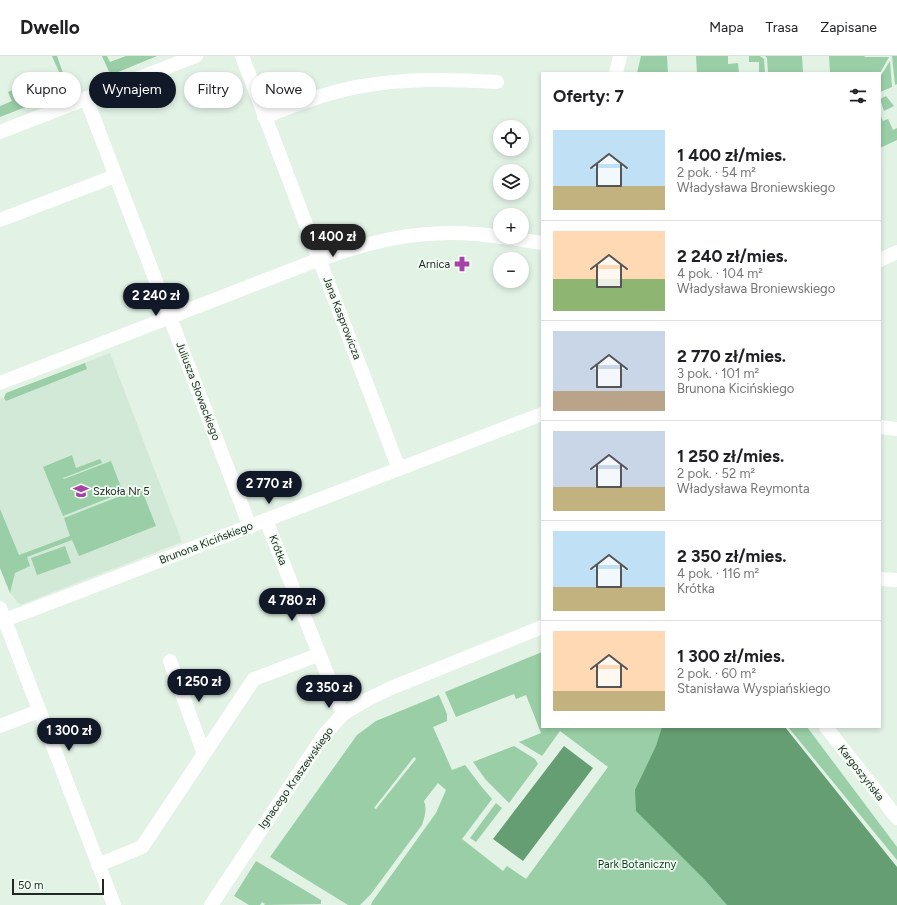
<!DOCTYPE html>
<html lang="pl">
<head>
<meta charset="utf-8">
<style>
	:root { --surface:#fff; --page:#f6f6f6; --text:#202124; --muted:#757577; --line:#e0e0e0; --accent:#111827 }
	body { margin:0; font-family:Figtree,sans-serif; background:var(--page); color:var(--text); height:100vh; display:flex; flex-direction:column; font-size:15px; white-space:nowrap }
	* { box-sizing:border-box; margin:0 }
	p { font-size:13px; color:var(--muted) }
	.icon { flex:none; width:22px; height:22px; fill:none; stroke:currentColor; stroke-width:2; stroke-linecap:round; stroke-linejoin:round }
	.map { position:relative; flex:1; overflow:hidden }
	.side { position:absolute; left:541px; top:16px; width:340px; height:656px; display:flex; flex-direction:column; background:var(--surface); border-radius:0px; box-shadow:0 2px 6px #0003 }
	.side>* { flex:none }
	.banner { position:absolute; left:12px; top:16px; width:380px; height:36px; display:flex; gap:8px }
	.buttons { position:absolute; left:493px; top:64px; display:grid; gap:8px }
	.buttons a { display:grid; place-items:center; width:36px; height:36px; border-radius:50%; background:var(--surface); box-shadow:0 2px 6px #0003; font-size:20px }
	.scale { position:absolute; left:12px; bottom:10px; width:92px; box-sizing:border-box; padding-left:4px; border:2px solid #212722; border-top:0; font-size:11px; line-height:14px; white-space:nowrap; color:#212722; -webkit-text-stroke:3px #f2fef4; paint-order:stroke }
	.price { position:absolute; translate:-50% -34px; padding:0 9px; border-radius:14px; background:var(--accent); color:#fff; font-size:13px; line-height:26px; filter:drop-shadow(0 1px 2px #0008) }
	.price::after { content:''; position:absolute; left:50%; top:24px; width:12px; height:9px; margin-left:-6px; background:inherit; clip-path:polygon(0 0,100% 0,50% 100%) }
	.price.selected { background:#222; color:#fff }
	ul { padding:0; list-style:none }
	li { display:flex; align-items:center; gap:12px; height:100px; padding:0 12px }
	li+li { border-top:1px solid var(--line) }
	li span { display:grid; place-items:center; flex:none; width:112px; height:80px; border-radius:0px; color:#555 }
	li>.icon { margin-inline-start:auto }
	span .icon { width:48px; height:48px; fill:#fffc; stroke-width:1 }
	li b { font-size:17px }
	h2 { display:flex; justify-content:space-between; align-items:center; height:48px; padding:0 12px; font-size:17px }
	.pill { padding:0 14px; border-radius:18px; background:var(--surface); box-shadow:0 2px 6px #0003; font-size:14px; line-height:36px }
	.pill.selected { background:var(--accent); color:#fff }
	header { display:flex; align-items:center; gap:24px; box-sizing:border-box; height:56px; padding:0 20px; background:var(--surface); border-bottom:1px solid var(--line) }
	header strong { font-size:19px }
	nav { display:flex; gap:22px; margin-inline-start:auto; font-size:14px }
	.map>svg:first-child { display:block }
	.built { fill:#d3e9d7 }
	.green { fill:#99cea6; fill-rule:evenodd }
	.water { fill:#669e74 }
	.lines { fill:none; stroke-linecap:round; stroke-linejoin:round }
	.street { stroke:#fff; stroke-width:14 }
	.labels { text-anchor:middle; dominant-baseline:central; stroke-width:3.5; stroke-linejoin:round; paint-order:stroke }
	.poi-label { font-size:11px; fill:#212722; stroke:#f2fef4; text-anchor:end }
	.street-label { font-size:11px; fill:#212722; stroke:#f2fef4 }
	.park-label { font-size:11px; fill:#103c20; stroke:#f2fef4 }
</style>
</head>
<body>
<header>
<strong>Dwello</strong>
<nav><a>Mapa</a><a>Trasa</a><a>Zapisane</a></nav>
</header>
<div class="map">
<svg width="897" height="849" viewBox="0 0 897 849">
	<rect width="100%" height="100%" fill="#e2f2e5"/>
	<!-- built -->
	<path class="built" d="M110,297L182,486L20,549L10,537L0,512V343L4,342L6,337Z"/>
	<!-- green -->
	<path class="green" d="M52,0H57L69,34L0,61V50L12,45L8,36L59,16Z
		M102,0H107L110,6L126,0H157L111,19L110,18Z
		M641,0H667L668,17H637Z
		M696,0H728V8L738,7L739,17H697Z
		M749,0H760L764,3L765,17H759V6H749Z
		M765,0H802L803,17H768L767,2Z
		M829,0H864L865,1H889L880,17H830Z
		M892,0H897V28L895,29Z
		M890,5L892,31L880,36V21Z
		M886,40L894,50L884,55L880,43Z
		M880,58L883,65L888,63L893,74L897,72V84L880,92Z
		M85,307L87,313L6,345L4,342L6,337Z
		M72,399L76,412L100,403L102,407L63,422L64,423L111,405L121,431L112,435L114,440L63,460L43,411Z
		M141,432L156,470L79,500L72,484L27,501L30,510L15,517L10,537L0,512V453L19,499L70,480L64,462Z
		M65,490L71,507L37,519L31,502Z
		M542,596V671H667L736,849H371L372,846L436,757L446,734L438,727L424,745C427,753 425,760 422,769L371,838L360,849H348L270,801L357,679L376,665L439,639L447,658V665L433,671L452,714L465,709L481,730L492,743L462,783L503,815L507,810L526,823L608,711L560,675L542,700L519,686L541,677L526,639L516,643L514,638L456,661L445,636ZM414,701L416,703L376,753L374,752Z
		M788,671H807L897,791V804Z
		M514,690L535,703L538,708L509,747L486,724L473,706Z
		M496,747L502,752L476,786L470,782Z
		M256,805L321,844V848L264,849L265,848L262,846L260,849H249L234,840Z"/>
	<!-- water -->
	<path class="water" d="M662,671H785L897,811V849H727L705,824L636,755L635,734L656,690Z
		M564,690L593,712L523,805L493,783Z"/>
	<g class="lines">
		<!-- street -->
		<path class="street" d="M242,0L399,413
			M616,17L620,0
			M86,42L250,471
			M264,61C294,49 325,37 357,31C404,22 450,23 497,26
			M0,76L196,0
			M0,164L115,120
			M503,181L542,187
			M880,204L897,196
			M0,327L320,203C336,198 353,192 369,188C411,177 457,174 500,181
			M880,371L897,373
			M266,464L343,658
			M880,523L897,524
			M0,552L114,849
			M5,564L542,358
			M170,605L204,698
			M0,670L39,655
			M826,671L897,762
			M98,809L142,791L254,623L318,599
			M211,849L324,679L343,658L368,643L391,632L542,571"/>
	</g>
	<!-- icons -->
	<defs>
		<symbol id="pharmacy-bare" viewBox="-9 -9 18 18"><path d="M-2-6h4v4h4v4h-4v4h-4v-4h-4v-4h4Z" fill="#a541a7" stroke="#f2fef4" stroke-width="2.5" paint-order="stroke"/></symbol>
		<symbol id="school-bare" viewBox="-9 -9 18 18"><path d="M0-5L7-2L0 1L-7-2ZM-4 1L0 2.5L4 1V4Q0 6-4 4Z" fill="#a541a7" stroke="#f2fef4" stroke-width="2.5" paint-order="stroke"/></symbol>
	</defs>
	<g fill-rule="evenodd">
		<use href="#pharmacy-bare" x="451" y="197" width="22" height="22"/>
		<use href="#school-bare" x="70" y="424" width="22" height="22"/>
	</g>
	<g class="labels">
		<!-- poi labels -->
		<g class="poi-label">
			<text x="450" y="208">Arnica</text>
			<text x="93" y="435" text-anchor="start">Szkoła Nr 5</text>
		</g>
		<!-- street labels -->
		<g class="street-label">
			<text transform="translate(342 262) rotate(69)">Jana Kasprowicza</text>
			<text transform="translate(198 335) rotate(69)">Juliusza Słowackiego</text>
			<text transform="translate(206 487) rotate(-21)">Brunona Kicińskiego</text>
			<text transform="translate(278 494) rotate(69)">Krótka</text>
			<text transform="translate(861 717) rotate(52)">Kargoszyńska</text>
			<text transform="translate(296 722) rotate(-55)">Ignacego Kraszewskiego</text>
		</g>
		<!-- park labels -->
		<g class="park-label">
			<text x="637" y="808">Park Botaniczny</text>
		</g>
	</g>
</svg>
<div class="buttons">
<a><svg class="icon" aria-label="locate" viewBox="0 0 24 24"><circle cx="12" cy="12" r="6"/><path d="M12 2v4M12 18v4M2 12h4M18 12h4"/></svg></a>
<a><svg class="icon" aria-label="layers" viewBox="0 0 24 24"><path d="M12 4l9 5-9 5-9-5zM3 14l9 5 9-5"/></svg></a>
<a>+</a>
<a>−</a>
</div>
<div class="scale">50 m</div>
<b class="price selected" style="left:333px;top:202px">1 400 zł</b>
<b class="price" style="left:156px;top:261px">2 240 zł</b>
<b class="price" style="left:269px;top:449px">2 770 zł</b>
<b class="price" style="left:292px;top:566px">4 780 zł</b>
<b class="price" style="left:199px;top:647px">1 250 zł</b>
<b class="price" style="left:329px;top:653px">2 350 zł</b>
<b class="price" style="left:69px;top:696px">1 300 zł</b>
<div class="banner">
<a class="pill">Kupno</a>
<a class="pill selected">Wynajem</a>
<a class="pill">Filtry</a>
<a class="pill">Nowe</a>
</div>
<section class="side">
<h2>Oferty: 7<svg class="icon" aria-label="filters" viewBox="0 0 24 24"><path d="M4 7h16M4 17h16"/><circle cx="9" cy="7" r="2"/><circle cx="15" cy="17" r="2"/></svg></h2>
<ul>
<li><span style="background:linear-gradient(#bfe0f5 70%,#c2b280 0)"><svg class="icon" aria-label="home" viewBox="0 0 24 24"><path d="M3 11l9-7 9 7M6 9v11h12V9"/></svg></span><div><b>1 400 zł/mies.</b><p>2 pok. · 54 m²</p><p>Władysława Broniewskiego</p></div></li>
<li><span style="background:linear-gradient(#ffd9b3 60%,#8fb573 0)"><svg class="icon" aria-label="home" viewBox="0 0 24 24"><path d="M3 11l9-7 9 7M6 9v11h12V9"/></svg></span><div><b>2 240 zł/mies.</b><p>4 pok. · 104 m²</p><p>Władysława Broniewskiego</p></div></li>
<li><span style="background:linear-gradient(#c9d6e8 75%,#b9a48a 0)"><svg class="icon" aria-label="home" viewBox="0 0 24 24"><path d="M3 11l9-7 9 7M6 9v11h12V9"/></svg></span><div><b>2 770 zł/mies.</b><p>3 pok. · 101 m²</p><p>Brunona Kicińskiego</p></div></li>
<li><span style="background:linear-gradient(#c9d6e8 70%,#c2b280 0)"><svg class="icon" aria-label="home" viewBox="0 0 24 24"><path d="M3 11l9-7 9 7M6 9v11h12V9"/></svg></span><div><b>1 250 zł/mies.</b><p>2 pok. · 52 m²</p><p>Władysława Reymonta</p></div></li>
<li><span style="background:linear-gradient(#bfe0f5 70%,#c2b280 0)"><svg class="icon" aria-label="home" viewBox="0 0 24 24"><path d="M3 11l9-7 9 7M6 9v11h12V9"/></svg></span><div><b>2 350 zł/mies.</b><p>4 pok. · 116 m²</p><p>Krótka</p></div></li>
<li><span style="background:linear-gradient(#ffd9b3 75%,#c2b280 0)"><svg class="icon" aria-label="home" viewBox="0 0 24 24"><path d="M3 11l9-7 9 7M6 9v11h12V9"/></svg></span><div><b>1 300 zł/mies.</b><p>2 pok. · 60 m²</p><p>Stanisława Wyspiańskiego</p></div></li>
</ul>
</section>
</div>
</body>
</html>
